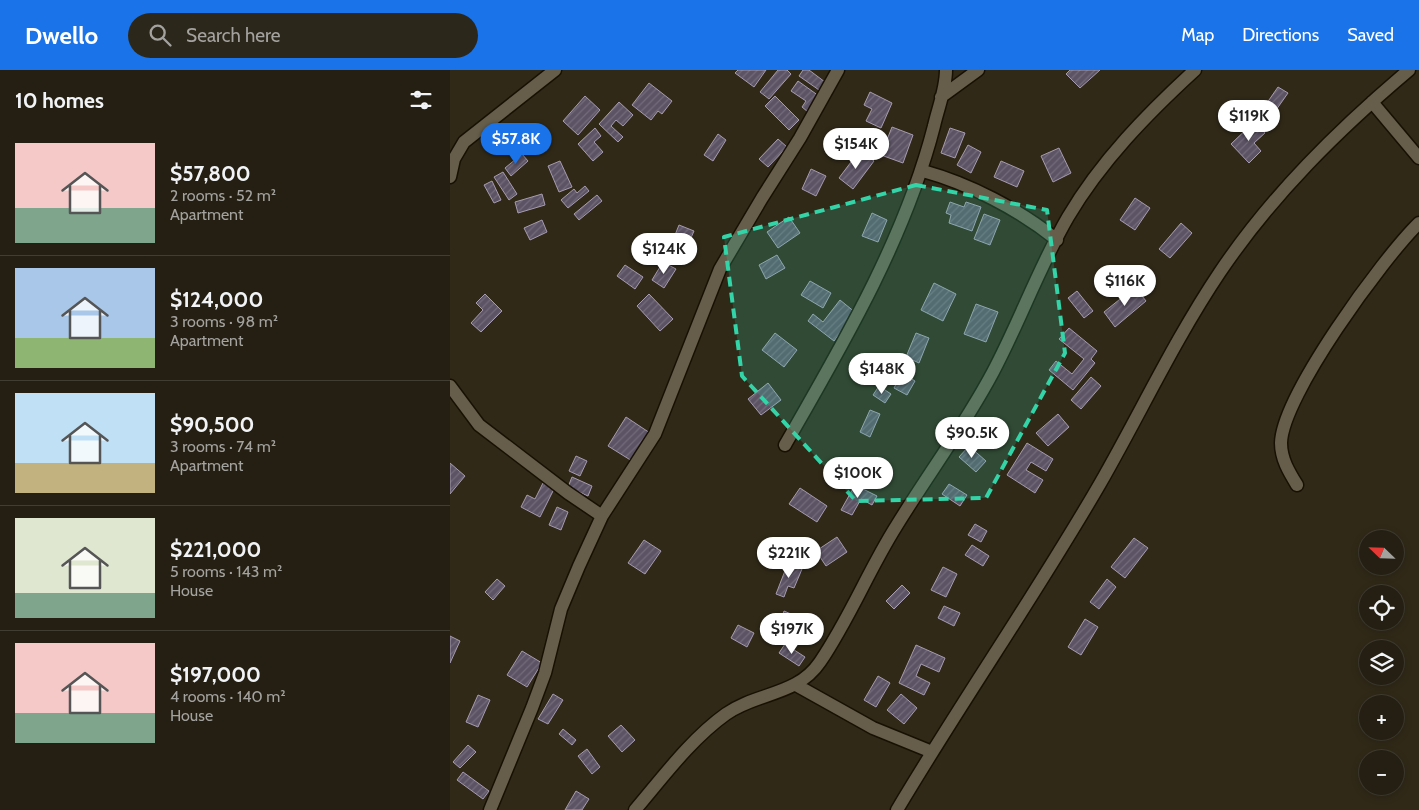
<!DOCTYPE html>
<html lang="en">
<head>
<meta charset="utf-8">
<style>
	:root { --surface:#241f12; --page:#2c271b; --text:#f1f3f6; --muted:#a3a29f; --line:#413d32; --accent:#1a73e8 }
	body { margin:0; font-family:Cabin,sans-serif; background:var(--page); color:var(--text); height:100vh; display:flex; flex-direction:column; font-size:19px; white-space:nowrap }
	* { box-sizing:border-box; margin:0 }
	p { font-size:16px; color:var(--muted) }
	.icon { flex:none; width:28px; height:28px; fill:none; stroke:currentColor; stroke-width:2; stroke-linecap:round; stroke-linejoin:round }
	.map { position:relative; flex:1; overflow:hidden }
	.panel { display:flex; flex-direction:column; background:var(--surface); width:450px }
	.panel>* { flex:none }
	.needle { width:32px; rotate:293deg }
	.fabs { position:absolute; left:909px; top:460px; display:grid; gap:10px }
	.fabs a { display:grid; place-items:center; width:45px; height:45px; border-radius:50%; background:var(--surface); box-shadow:0 2px 8px #0003,0 0 0 1px var(--line); font-size:25px }
	.price { position:absolute; translate:-50% -42px; padding:0 11px; border-radius:18px; background:#fff; color:#222; font-size:16px; line-height:32px; filter:drop-shadow(0 1px 2px #0008) }
	.price::after { content:''; position:absolute; left:50%; top:30px; width:15px; height:11px; margin-left:-8px; background:inherit; clip-path:polygon(0 0,100% 0,50% 100%) }
	.price.active { background:var(--accent); color:#fff }
	ul { padding:0; list-style:none }
	li { display:flex; align-items:center; gap:15px; height:125px; padding:0 15px }
	li+li { border-top:1px solid var(--line) }
	li span { display:grid; place-items:center; flex:none; width:140px; height:100px; border-radius:0px; color:#555 }
	li>.icon { margin-inline-start:auto }
	span .icon { width:60px; height:60px; fill:#fffc; stroke-width:1 }
	li b { font-size:21px }
	h2 { display:flex; justify-content:space-between; align-items:center; height:60px; padding:0 15px; font-size:21px }
	header { display:flex; align-items:center; gap:30px; box-sizing:border-box; height:70px; padding:0 25px; background:var(--accent); color:#fff }
	header strong { font-size:24px }
	nav { display:flex; gap:28px; margin-inline-start:auto; font-size:18px }
	.search { width:350px; height:45px; background:var(--page); display:flex; align-items:center; gap:12px; box-sizing:border-box; padding:0 18px; border-radius:28px; color:var(--muted); font-size:19px }
	main { display:flex; flex:1; min-height:0 }
	.map>svg:first-child { display:block }
	.building { fill:url(#building-hatch); stroke:#a69cb0 }
	.lines { fill:none; stroke-linecap:round; stroke-linejoin:round }
	.minor-casing { stroke:#181103; stroke-width:15 }
	.minor { stroke:#665e4b; stroke-width:12 }
	.marked { fill:#33d4a8; fill-opacity:0.2; stroke:#33d4a8; stroke-width:4; stroke-dasharray:10 6; stroke-linejoin:round }
</style>
</head>
<body>
<header>
<strong>Dwello</strong>
<div class="search"><svg class="icon" aria-label="search" viewBox="0 0 24 24"><circle cx="10" cy="10" r="6"/><path d="M15 15l6 6"/></svg>Search here</div>
<nav><a>Map</a><a>Directions</a><a>Saved</a></nav>
</header>
<main>
<section class="panel">
<h2>10 homes<svg class="icon" aria-label="filters" viewBox="0 0 24 24"><path d="M4 7h16M4 17h16"/><circle cx="9" cy="7" r="2"/><circle cx="15" cy="17" r="2"/></svg></h2>
<ul>
<li><span style="background:linear-gradient(#f6c9c9 65%,#7fa58c 0)"><svg class="icon" aria-label="home" viewBox="0 0 24 24"><path d="M3 11l9-7 9 7M6 9v11h12V9"/></svg></span><div><b>$57,800</b><p>2 rooms · 52 m²</p><p>Apartment</p></div></li>
<li><span style="background:linear-gradient(#a9c7e8 70%,#8fb573 0)"><svg class="icon" aria-label="home" viewBox="0 0 24 24"><path d="M3 11l9-7 9 7M6 9v11h12V9"/></svg></span><div><b>$124,000</b><p>3 rooms · 98 m²</p><p>Apartment</p></div></li>
<li><span style="background:linear-gradient(#bfe0f5 70%,#c2b280 0)"><svg class="icon" aria-label="home" viewBox="0 0 24 24"><path d="M3 11l9-7 9 7M6 9v11h12V9"/></svg></span><div><b>$90,500</b><p>3 rooms · 74 m²</p><p>Apartment</p></div></li>
<li><span style="background:linear-gradient(#dfe7d0 75%,#7fa58c 0)"><svg class="icon" aria-label="home" viewBox="0 0 24 24"><path d="M3 11l9-7 9 7M6 9v11h12V9"/></svg></span><div><b>$221,000</b><p>5 rooms · 143 m²</p><p>House</p></div></li>
<li><span style="background:linear-gradient(#f6c9c9 70%,#7fa58c 0)"><svg class="icon" aria-label="home" viewBox="0 0 24 24"><path d="M3 11l9-7 9 7M6 9v11h12V9"/></svg></span><div><b>$197,000</b><p>4 rooms · 140 m²</p><p>House</p></div></li>
</ul>
</section>
<div class="map">
<svg width="969" height="740" viewBox="0 0 969 740">
	<defs>
		<pattern id="building-hatch" width="6" height="6" patternUnits="userSpaceOnUse" patternTransform="scale(1.25)"><rect width="6" height="6" fill="#5c5365"/><path d="M-1 1l2-2M0 6l6-6M5 7l2-2" fill="none" stroke="#736b7a"/></pattern>
	</defs>
	<rect width="100%" height="100%" fill="#302918"/>
	<!-- building -->
	<path class="building" d="M288,0H316L304,17L285,3Z
		M328,0H337L341,4L319,29L310,22Z
		M353,0H359L375,12L369,20L349,6Z
		M620,0H650L630,18L616,4Z
		M348,11L369,26L358,42L352,37L356,31L341,21Z
		M199,13L222,31L212,44L208,41L201,50L182,35Z
		M828,17L838,23L819,50L810,43Z
		M420,22L442,33L431,58L416,51L422,39L414,35Z
		M135,26L150,40L128,65L113,51Z
		M325,26L349,50L339,60L315,36Z
		M169,32L183,45L173,56L166,50L161,56L173,67L168,72L149,54Z
		M805,51L815,63L804,73L811,81L799,93L781,74Z
		M442,57L463,65L453,93L431,85Z
		M145,58L151,66L144,72L153,82L143,91L128,74Z
		M500,58L515,63L505,88L491,83Z
		M268,64L276,70L263,91L254,85Z
		M328,69L337,77L318,97L309,89Z
		M518,75L531,82L521,103L507,95Z
		M609,78L621,103L603,112L591,86Z
		M410,80L424,91L403,119L389,108Z
		M72,84L78,91L61,106L55,98Z
		M110,91L122,117L109,122L98,96Z
		M551,91L574,101L567,117L544,107Z
		M361,99L376,106L366,126L352,119Z
		M53,102L67,124L59,130L44,107Z
		M42,111L51,130L44,133L34,115Z
		M135,116L139,121L118,138L111,130L124,119L127,123Z
		M92,124L95,135L68,143L65,132Z
		M147,125L152,131L129,150L124,144Z
		M685,128L700,138L685,160L670,150Z
		M500,132L514,137L516,132L531,137L522,161L499,153L501,145L496,143Z
		M422,143L437,150L428,172L412,166Z
		M534,144L550,150L540,175L524,169Z
		M339,147L350,163L328,178L317,162Z
		M92,150L97,162L80,170L74,158Z
		M731,153L742,163L720,188L709,179Z
		M229,155L244,161L233,186L219,180Z
		M327,185L335,198L316,209L309,195Z
		M213,192L226,199L214,218L202,210Z
		M175,195L193,207L185,219L167,206Z
		M360,211L381,223L373,238L351,225Z
		M484,213L506,224L493,251L471,240Z
		M685,217L696,231L665,257L654,242Z
		M627,221L643,241L634,248L618,228Z
		M35,224L52,241L31,262L21,253L33,240L26,233Z
		M199,224L223,249L210,261L187,236Z
		M390,230L406,243L384,271L358,251L363,244L373,252Z
		M526,234L548,242L536,272L514,264Z
		M619,258L647,281L641,289L645,293L623,320L599,300L606,291L622,304L634,289L609,269Z
		M325,263L347,280L334,297L312,280Z
		M466,263L479,268L469,293L456,287Z
		M452,303L465,311L457,325L444,318Z
		M641,307L651,316L631,339L621,330Z
		M318,313L331,330L311,345L298,329Z
		M429,316L441,324L435,333L423,325Z
		M420,340L430,344L420,367L410,362Z
		M608,344L619,357L598,376L586,363Z
		M176,347L200,363L182,391L158,376Z
		M577,373L603,389L596,401L581,392L576,400L593,410L585,423L557,405Z
		M519,376L536,391L526,402L509,387Z
		M126,386L137,391L130,406L119,401Z
		M0,393L15,406L0,424Z
		M122,407L142,416L138,426L118,417Z
		M93,413L104,419L90,447L71,437L77,425L85,429Z
		M499,414L517,425L510,436L492,424Z
		M405,415L427,426L422,435L411,429L402,445L391,440Z
		M350,418L377,436L367,452L339,434Z
		M107,437L118,442L111,460L99,455Z
		M525,454L537,461L531,472L518,465Z
		M387,467L397,482L376,496L366,481Z
		M684,468L698,478L675,508L661,497Z
		M194,470L211,481L195,504L178,493Z
		M522,475L539,486L533,496L515,485Z
		M338,493L352,499L344,518L338,516L334,527L326,524Z
		M493,497L507,504L496,527L481,520Z
		M47,509L55,516L43,530L35,522Z
		M657,509L666,517L649,539L640,532Z
		M452,515L460,523L444,539L436,531Z
		M494,536L510,543L504,556L488,548Z
		M334,541L348,547L340,568L326,563Z
		M635,549L648,557L631,585L618,577Z
		M288,555L304,563L297,577L281,568Z
		M0,566L10,571L0,593Z
		M335,574L355,587L349,596L329,583Z
		M466,575L495,588L489,602L471,594L466,606L480,613L474,625L449,613Z
		M72,581L92,593L77,617L57,605Z
		M428,606L440,613L426,637L414,630Z
		M103,624L113,630L98,654L88,649Z
		M451,624L467,638L454,654L437,640Z
		M28,625L40,630L28,657L16,652Z
		M171,655L185,670L172,682L158,666Z
		M113,659L126,670L122,675L109,664Z
		M18,675L26,682L10,698L3,692Z
		M137,679L150,697L142,704L128,686Z
		M13,702L39,721L33,729L7,710Z
		M126,721L139,729L132,740H115Z"/>
	<g class="lines">
		<defs>
			<path id="minor" d="M491,27L528,0
				M922,32L969,88
				M473,101C520,114 568,139 607,170
				M0,107L4,89L14,72L105,0
				M0,316L29,355L118,423L152,446
				M335,375C393,274 455,169 484,56C488,38 496,19 496,0
				M847,415C839,402 831,389 831,373C832,326 933,188 969,153
				M346,615L423,658L482,682
				M40,740L82,638L95,603L111,539L129,496L152,446L205,364L270,199L312,128L350,68L388,0
				M185,740C213,707 241,669 276,644C307,622 347,626 370,592C400,548 419,499 447,455C479,403 515,355 543,302C570,251 589,197 618,147C651,91 697,44 745,0
				M447,740C513,629 587,523 651,412C691,342 725,269 770,202C822,125 888,60 959,0"/>
		</defs>
		<!-- minor casing -->
		<use href="#minor" class="minor-casing"/>
		<!-- minor -->
		<use href="#minor" class="minor"/>
	</g>
	<!-- marked area -->
	<path class="marked" d="M466,115L597,140L615,283L536,428L406,431L292,306L274,167Z"/>
</svg>
<div class="fabs">
<a><svg class="needle" viewBox="-14 -14 28 28"><path d="M0-13l5 13h-10z" fill="#e53935"/><path d="M0 13l5-13h-10z" fill="#a3a29f"/></svg></a>
<a><svg class="icon" aria-label="locate" viewBox="0 0 24 24"><circle cx="12" cy="12" r="6"/><path d="M12 2v4M12 18v4M2 12h4M18 12h4"/></svg></a>
<a><svg class="icon" aria-label="layers" viewBox="0 0 24 24"><path d="M12 4l9 5-9 5-9-5zM3 14l9 5 9-5"/></svg></a>
<a>+</a>
<a>−</a>
</div>
<b class="price" style="left:799px;top:72px">$119K</b>
<b class="price active" style="left:66px;top:95px">$57.8K</b>
<b class="price" style="left:406px;top:100px">$154K</b>
<b class="price" style="left:214px;top:205px">$124K</b>
<b class="price" style="left:675px;top:237px">$116K</b>
<b class="price" style="left:432px;top:325px">$148K</b>
<b class="price" style="left:522px;top:389px">$90.5K</b>
<b class="price" style="left:408px;top:429px">$100K</b>
<b class="price" style="left:339px;top:509px">$221K</b>
<b class="price" style="left:342px;top:585px">$197K</b>
</div>
</main>
</body>
</html>
